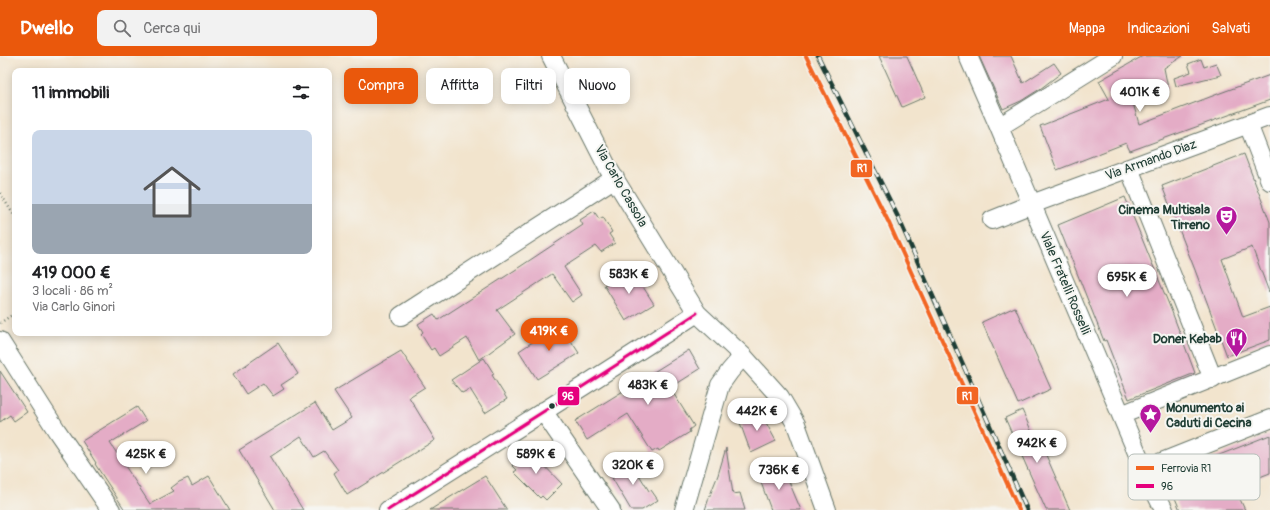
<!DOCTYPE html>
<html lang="it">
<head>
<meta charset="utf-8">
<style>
	:root { --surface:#fff; --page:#f2f2f2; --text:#202124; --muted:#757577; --accent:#ea580c }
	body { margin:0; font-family:Pangolin,sans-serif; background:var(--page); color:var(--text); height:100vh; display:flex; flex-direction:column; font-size:15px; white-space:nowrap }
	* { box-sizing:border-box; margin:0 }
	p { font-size:13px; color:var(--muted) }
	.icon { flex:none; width:22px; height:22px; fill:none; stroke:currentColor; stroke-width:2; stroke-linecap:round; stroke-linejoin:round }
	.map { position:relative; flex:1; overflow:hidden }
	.details { position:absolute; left:12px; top:12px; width:320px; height:268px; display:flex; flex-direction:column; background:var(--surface); border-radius:8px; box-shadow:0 2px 10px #0003 }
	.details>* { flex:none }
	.banner { position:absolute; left:344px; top:12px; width:380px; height:36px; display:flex; gap:8px }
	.price { position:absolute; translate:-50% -34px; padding:0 9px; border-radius:14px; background:#fff; color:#222; font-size:13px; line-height:26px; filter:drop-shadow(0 1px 2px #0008) }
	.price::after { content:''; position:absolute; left:50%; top:24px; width:12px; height:9px; margin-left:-6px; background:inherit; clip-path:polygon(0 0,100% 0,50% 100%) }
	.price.active { background:var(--accent); color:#fff }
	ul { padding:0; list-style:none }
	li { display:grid; align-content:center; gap:8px; height:212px; padding:0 20px }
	li span { display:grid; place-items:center; height:124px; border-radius:8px; color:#555 }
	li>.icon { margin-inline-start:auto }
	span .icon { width:72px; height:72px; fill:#fffc; stroke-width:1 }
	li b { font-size:17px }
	h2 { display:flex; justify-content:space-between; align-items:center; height:48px; padding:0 20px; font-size:17px }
	.pill { padding:0 14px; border-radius:8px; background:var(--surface); box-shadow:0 2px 10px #0003; font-size:14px; line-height:36px }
	.pill.active { background:var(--accent); color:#fff }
	header { display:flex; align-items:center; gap:24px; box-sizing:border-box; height:56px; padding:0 20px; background:var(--accent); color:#fff }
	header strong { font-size:19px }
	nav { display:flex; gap:22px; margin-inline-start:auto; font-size:14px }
	.search { width:280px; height:36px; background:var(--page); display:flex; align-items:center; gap:10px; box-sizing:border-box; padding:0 14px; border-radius:8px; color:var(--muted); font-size:15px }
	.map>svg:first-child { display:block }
	.building { fill:#e4acc6 }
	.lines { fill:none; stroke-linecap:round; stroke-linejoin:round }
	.minor-casing { stroke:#69776a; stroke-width:20 }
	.path { stroke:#69776a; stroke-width:2.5; stroke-dasharray:1 3; stroke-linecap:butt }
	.minor { stroke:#fff; stroke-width:18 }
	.rail-casing { stroke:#1f3d34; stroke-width:4.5 }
	.rail { stroke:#f6f6f2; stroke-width:3; stroke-dasharray:9; stroke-linecap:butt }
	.bus-1-casing { stroke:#f6f6f2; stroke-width:6 }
	.bus-1 { stroke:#e5007d; stroke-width:3 }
	.rail-1-casing { stroke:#f6f6f2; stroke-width:7 }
	.rail-1 { stroke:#f26522; stroke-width:4 }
	.bus-dot { fill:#1f3d34; stroke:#f6f6f2; stroke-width:1.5 }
	.labels { text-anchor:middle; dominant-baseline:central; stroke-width:4; stroke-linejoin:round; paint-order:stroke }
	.street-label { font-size:13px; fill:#1f3d34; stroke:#f6f6f2 }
	.poi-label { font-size:13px; font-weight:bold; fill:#1f3d34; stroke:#f6f6f2; text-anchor:end }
	.key { fill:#f6f6f2; stroke:#b6beb9; stroke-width:1 }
	.key-label { font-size:11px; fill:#1f3d34 }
	.line-badge { stroke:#f6f6f2; stroke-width:1.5 }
	.badge-label { font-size:11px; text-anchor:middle; font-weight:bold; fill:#fff }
</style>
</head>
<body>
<header>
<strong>Dwello</strong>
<div class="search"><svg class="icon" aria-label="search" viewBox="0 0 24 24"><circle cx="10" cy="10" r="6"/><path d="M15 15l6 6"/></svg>Cerca qui</div>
<nav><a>Mappa</a><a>Indicazioni</a><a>Salvati</a></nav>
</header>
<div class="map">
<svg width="1270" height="454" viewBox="0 0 1270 454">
	<rect width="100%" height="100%" fill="#f6f6f2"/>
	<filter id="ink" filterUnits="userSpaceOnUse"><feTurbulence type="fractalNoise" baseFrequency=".025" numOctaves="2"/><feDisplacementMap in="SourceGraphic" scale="8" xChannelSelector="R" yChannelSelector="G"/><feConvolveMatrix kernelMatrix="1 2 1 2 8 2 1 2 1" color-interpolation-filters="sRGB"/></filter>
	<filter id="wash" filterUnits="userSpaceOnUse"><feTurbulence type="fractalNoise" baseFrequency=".012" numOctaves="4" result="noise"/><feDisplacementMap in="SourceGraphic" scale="16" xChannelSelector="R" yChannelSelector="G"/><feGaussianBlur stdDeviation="0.9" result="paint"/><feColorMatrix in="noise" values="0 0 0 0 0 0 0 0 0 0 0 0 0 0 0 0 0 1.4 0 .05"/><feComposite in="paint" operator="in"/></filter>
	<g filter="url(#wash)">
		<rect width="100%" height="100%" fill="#f2e4cd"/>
		<g id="blocks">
			<!-- building -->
			<path class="building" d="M879,0H907L925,41L902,51Z
				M979,0H1011L1023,27L1054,7L1061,17L1040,33L1021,45L1003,53Z
				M1143,0H1183L1164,12L1168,32L1131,40L1139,68L1223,36L1270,19V44L1130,95L1126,87L1057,114L1040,70L1109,43L1099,25Z
				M1201,3L1204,11L1216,7L1221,19L1176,30L1174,22L1191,16L1188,8Z
				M1244,98L1270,166V235L1269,236L1252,191L1222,203L1243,261L1270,251V284L1227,300L1195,214L1162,130Z
				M1125,141L1172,256L1195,317L1129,343L1106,284L1104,285L1058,169Z
				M594,155L599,163L603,161L612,176L609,178L615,187L601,196L596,190L564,211L582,239L572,246L552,218L497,254L515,278L479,304L467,282L439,300L434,292L431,294L421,278L423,276L418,268L434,258L438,264L506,220L583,169L580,164Z
				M631,212L654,248L626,265L604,229Z
				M1015,251L1051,333L1018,348L982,266Z
				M560,268L579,297L537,323L519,295Z
				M278,287L298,318L281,329L284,333L273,340L263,327L246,338L233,318Z
				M689,294L700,313L670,332L694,370L689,374L690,376L659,395L658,393L652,396L628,358L587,384L575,365Z
				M401,295L425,331L409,341L435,384L347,439L334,417L338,414L324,395L314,401L301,380L270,401L303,454H275L239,394L315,347L332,374L352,362L334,335Z
				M484,302L494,318L492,319L507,343L485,357L470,333L462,337L451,324Z
				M0,315L27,356L14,365L10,359L0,366Z
				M137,351L146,365L110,387L150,448L174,435L171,432L179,426L188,422L192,430L209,420L230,454H125L95,408L96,407L82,385Z
				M759,354L776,385L751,397L739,364Z
				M1022,354L1039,392L1042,390L1070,454H1046L1005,362Z
				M1270,379V417L1237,430L1239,441L1245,454H1180L1166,420Z
				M530,392L538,400L537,402L562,428L546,444L542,440L540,442L514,416L517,414L512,409Z
				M726,392L733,438L740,437L745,454H705L710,439L718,419Z
				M631,402L638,413L636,414L649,435L651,434L658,444L642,454H631L612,422L614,421L610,415Z
				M783,411L795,440L801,454H771L759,421Z
				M485,420L507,454H430L457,437Z"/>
		</g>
	</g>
	<g filter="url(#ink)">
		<use href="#blocks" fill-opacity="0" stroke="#69776a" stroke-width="1"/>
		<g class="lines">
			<defs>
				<path id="minor" d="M551,0L608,112L697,257L743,300L780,341L796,368L827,454
					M968,0L999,71L1144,413L1164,454
					M1248,68L1270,125
					M999,71L1113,0
					M1129,112L1213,323
					M992,164L1032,148L1270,60
					M401,260L615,122
					M0,285L57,375L111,454
					M543,355L611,454
					M1121,359L1270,299
					M1144,413L1270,363
					M388,454C491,389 594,324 697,257
					M684,454L720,329L730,315L743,300"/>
			</defs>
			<!-- minor casing -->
			<use href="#minor" class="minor-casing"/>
			<!-- path -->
			<path class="path" d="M0,137L15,161
				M0,267L15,257"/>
			<!-- minor -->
			<use href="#minor" class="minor"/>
			<defs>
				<path id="rail" d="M818,0L898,161L1027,454"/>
			</defs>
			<!-- rail casing -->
			<use href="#rail" class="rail-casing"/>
			<!-- rail -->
			<use href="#rail" class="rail"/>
			<defs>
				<path id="bus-1" d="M388,454C491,389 594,324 697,257"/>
			</defs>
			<!-- bus-1 casing -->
			<use href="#bus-1" class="bus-1-casing"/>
			<!-- bus-1 -->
			<use href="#bus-1" class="bus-1"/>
			<defs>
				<path id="rail-1" d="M806,0L888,165L1019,454"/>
			</defs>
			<!-- rail-1 casing -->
			<use href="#rail-1" class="rail-1-casing"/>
			<!-- rail-1 -->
			<use href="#rail-1" class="rail-1"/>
		</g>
	</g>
	<!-- icons -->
	<defs>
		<symbol id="theatre-pin" viewBox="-11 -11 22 30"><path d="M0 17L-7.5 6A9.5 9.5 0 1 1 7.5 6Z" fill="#b5179e" stroke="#f6f6f2"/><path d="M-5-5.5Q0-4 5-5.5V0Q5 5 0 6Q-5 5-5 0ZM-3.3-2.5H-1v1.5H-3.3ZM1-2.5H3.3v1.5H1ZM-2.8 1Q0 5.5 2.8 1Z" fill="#fff"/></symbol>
		<symbol id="restaurant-pin" viewBox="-11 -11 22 30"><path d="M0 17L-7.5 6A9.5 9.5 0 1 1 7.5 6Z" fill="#b5179e" stroke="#f6f6f2"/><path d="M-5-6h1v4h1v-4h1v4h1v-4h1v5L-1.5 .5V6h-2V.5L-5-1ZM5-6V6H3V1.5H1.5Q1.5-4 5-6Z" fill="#fff"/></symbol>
		<symbol id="sight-pin" viewBox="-11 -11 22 30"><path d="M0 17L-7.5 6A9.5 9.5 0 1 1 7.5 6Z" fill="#b5179e" stroke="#f6f6f2"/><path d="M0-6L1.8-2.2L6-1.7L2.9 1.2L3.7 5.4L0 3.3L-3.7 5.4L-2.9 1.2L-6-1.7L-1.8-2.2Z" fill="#fff"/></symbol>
	</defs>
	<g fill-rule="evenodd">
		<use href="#theatre-pin" x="1214" y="148" width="25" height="34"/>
		<use href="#restaurant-pin" x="1224" y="270" width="25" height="34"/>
		<use href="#sight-pin" x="1138" y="346" width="25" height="34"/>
	</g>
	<!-- markers -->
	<circle class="bus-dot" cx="552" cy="350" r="3.5"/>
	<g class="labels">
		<!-- street labels -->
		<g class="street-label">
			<text transform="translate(1151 104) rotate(-20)">Via Armando Diaz</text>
			<text transform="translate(621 130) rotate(60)">Via Carlo Cassola</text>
			<text transform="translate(1065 227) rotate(67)">Viale Fratelli Rosselli</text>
		</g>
		<!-- poi labels -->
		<g class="poi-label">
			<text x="1210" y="154">Cinema Multisala<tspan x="1210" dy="15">Tirreno</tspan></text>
			<text x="1222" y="283">Doner Kebab</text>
			<text x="1166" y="352" text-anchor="start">Monumento ai<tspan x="1166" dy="15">Caduti di Cecina</tspan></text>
		</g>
	</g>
	<!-- legend -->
	<rect x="1128" y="398" width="132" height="46" rx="6" class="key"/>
	<rect x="1136" y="410" width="18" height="4" fill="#f26522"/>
	<rect x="1136" y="428" width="18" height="4" fill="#e5007d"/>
	<g class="key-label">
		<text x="1161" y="416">Ferrovia R1</text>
		<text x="1161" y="434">96</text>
	</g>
	<g class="line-badge">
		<rect x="850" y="103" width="23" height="19" rx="4" fill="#f26522"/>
		<rect x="956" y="330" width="23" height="19" rx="4" fill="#f26522"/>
		<rect x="557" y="330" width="23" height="20" rx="4" fill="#e5007d"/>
	</g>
	<g class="badge-label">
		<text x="862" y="116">R1</text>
		<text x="967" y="344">R1</text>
		<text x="568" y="344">96</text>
	</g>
</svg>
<b class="price" style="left:1140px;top:57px">401K €</b>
<b class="price" style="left:629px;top:239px">583K €</b>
<b class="price" style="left:1127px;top:242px">695K €</b>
<b class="price active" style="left:549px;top:296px">419K €</b>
<b class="price" style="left:648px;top:350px">483K €</b>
<b class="price" style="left:757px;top:376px">442K €</b>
<b class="price" style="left:1037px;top:408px">942K €</b>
<b class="price" style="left:146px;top:419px">425K €</b>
<b class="price" style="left:536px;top:419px">589K €</b>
<b class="price" style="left:633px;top:430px">320K €</b>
<b class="price" style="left:779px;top:435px">736K €</b>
<div class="banner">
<a class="pill active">Compra</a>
<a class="pill">Affitta</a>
<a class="pill">Filtri</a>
<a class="pill">Nuovo</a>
</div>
<section class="details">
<h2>11 immobili<svg class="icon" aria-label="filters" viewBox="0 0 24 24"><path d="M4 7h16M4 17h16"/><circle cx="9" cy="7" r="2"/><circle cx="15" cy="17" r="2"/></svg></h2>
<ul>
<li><span style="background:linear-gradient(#c9d6e8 60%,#9aa5b1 0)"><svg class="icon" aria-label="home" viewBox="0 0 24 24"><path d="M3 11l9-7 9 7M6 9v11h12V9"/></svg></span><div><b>419 000 €</b><p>3 locali · 86 m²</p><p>Via Carlo Ginori</p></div></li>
</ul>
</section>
</div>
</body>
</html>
